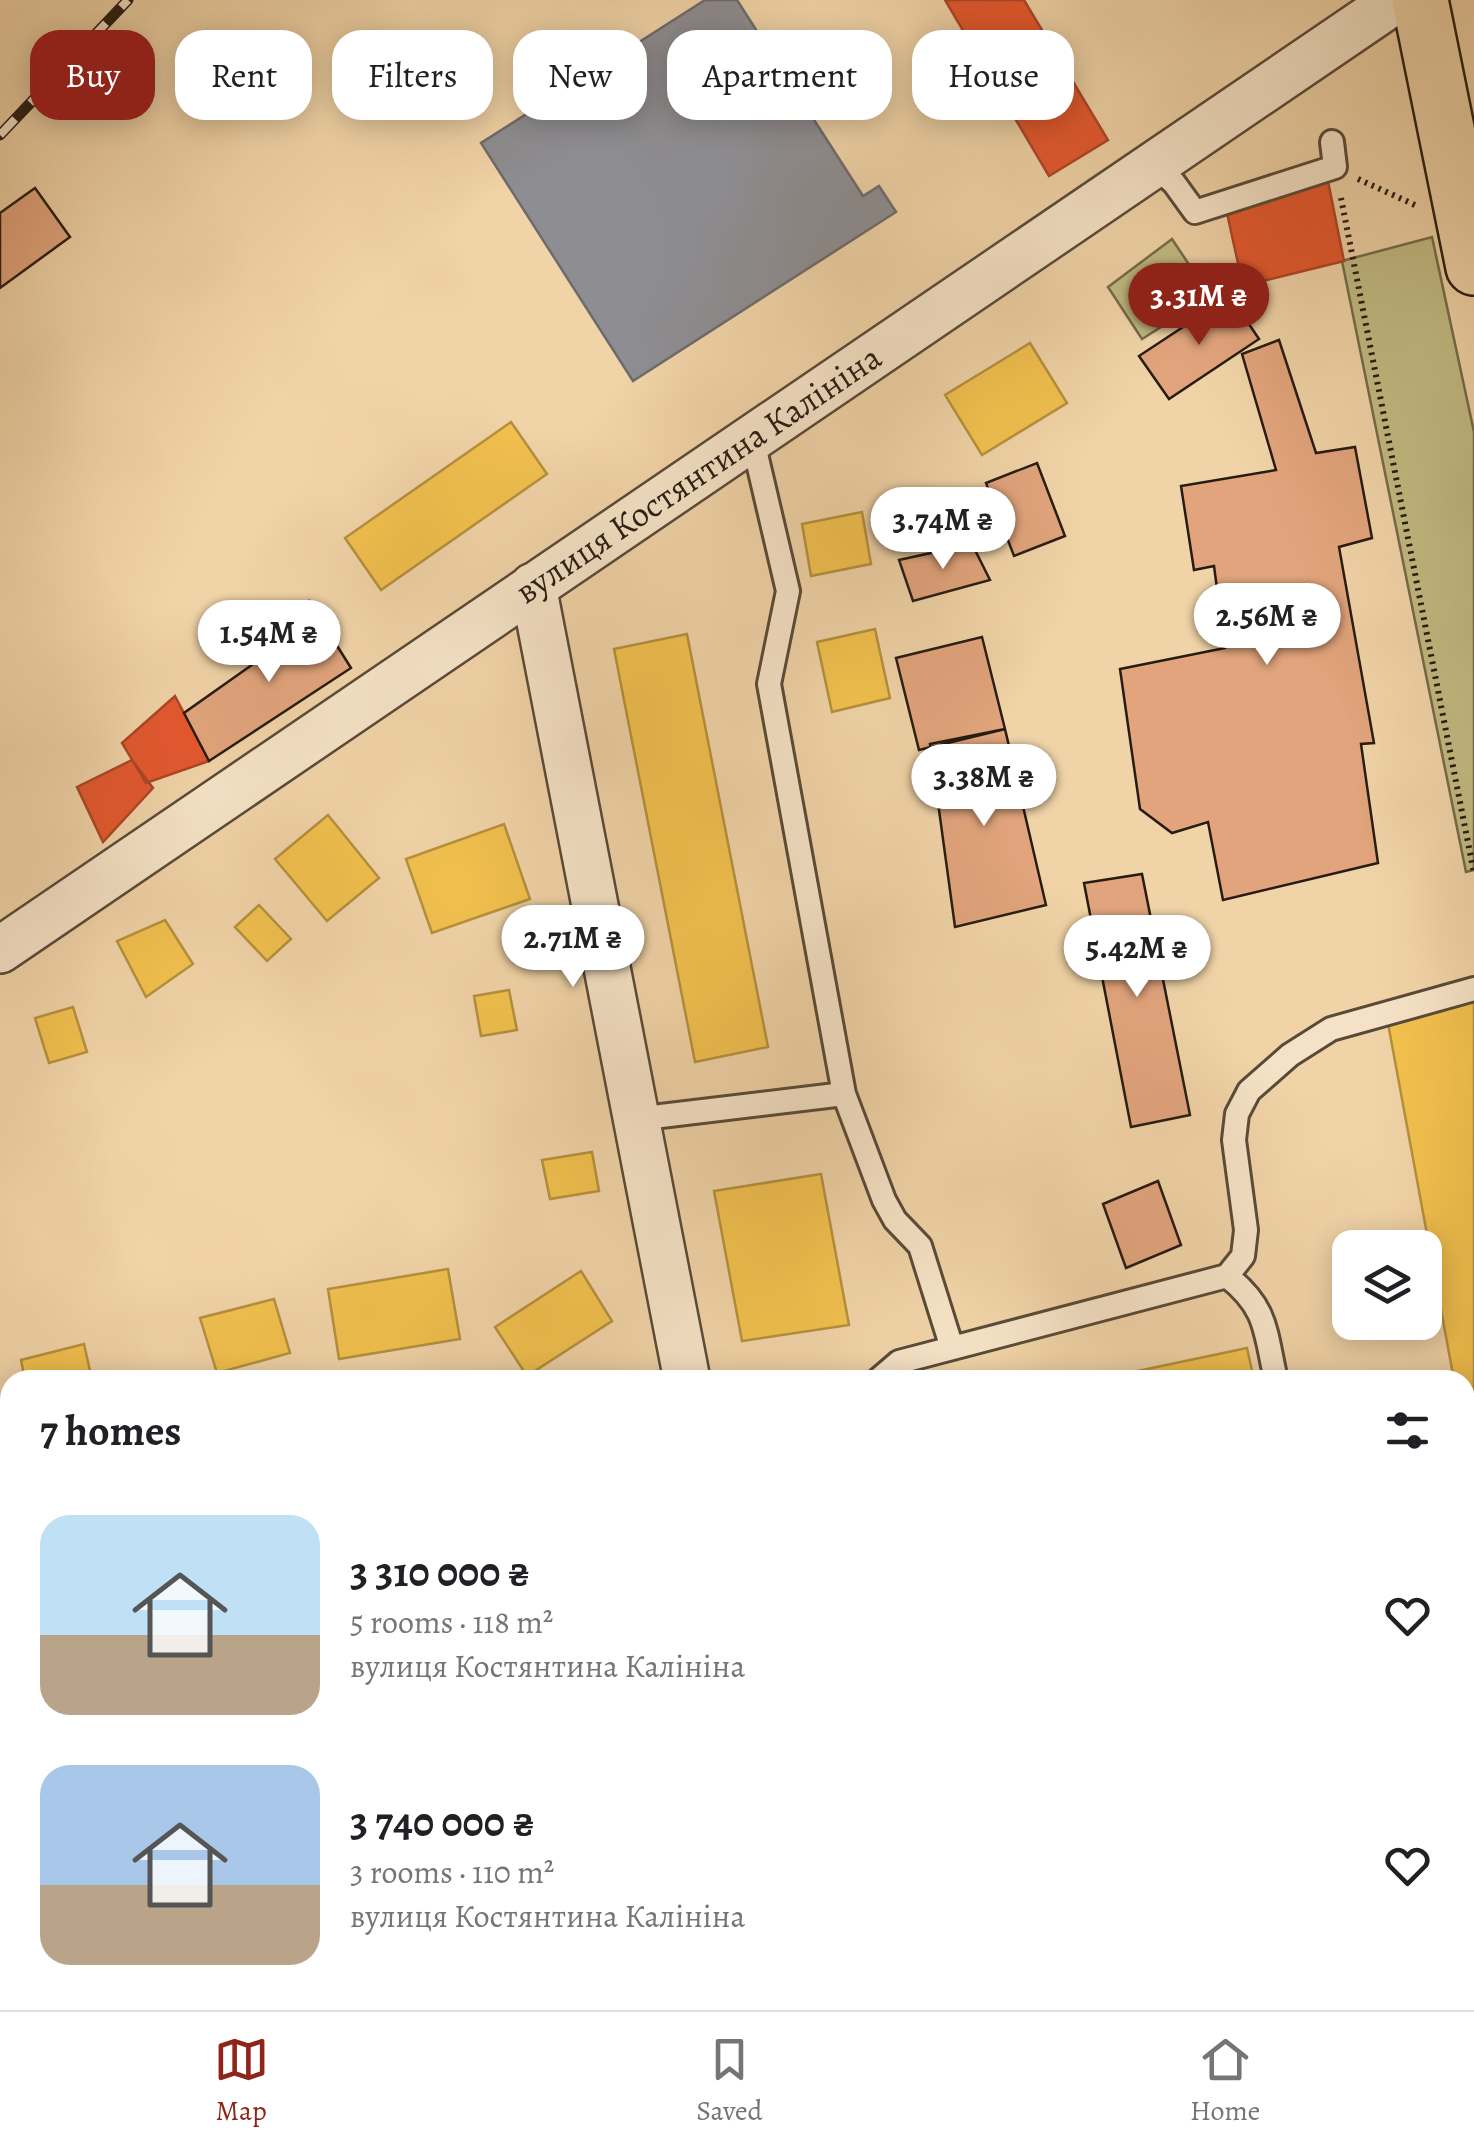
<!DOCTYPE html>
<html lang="en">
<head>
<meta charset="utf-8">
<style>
	:root { --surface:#fff; --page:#f2f2f2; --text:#202124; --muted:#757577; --line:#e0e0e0; --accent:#8f2418 }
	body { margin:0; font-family:Alegreya,serif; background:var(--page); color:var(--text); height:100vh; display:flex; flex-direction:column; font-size:38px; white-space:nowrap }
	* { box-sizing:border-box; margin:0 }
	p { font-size:32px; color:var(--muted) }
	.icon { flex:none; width:55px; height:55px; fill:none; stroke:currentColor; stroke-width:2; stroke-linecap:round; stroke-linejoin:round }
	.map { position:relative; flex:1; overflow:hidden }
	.panel { position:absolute; left:0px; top:1370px; width:1475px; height:640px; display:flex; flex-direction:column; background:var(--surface); border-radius:30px 30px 0 0; box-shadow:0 5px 25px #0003 }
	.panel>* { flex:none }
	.hud { position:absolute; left:30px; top:30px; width:1415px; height:90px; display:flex; gap:20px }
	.controls { position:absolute; left:1332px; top:1230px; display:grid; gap:20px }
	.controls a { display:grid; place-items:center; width:110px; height:110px; border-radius:20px; background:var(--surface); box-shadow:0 5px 25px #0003; font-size:50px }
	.price { position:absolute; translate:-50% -85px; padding:0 22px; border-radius:35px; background:#fff; color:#222; font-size:32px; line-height:65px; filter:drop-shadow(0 2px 5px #0008) }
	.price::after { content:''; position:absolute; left:50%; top:60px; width:30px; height:22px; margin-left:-15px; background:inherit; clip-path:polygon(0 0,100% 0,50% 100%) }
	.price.on { background:var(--accent); color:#fff }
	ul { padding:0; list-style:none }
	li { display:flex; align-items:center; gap:30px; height:250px; padding:0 40px }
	li span { display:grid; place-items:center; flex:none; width:280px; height:200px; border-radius:30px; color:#555 }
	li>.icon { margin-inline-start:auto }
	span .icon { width:120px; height:120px; fill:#fffc; stroke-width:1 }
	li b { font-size:42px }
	h2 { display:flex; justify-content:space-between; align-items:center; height:120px; padding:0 40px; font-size:42px }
	.pill { padding:0 35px; border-radius:30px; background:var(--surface); box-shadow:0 5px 25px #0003; font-size:35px; line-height:90px }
	.pill.on { background:var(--accent); color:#fff }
	.tabs { display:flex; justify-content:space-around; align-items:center; height:140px; border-top:2px solid var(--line); background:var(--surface); font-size:28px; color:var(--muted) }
	.tabs a { display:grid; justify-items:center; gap:5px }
	.tabs .on { color:var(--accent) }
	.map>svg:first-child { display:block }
	.green { fill:#c2ba82; stroke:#746b4a; stroke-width:2.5 }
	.homes { fill:#f2c14e; stroke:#b5903c; stroke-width:2.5 }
	.shops { fill:#e4572e; stroke:#ab4526; stroke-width:2.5 }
	.schools { fill:#3f88c5; stroke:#386890; stroke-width:2.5 }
	.industry { fill:#8d8d92; stroke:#6e6b6c; stroke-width:2.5 }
	.building { fill:#e1a47c; stroke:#271c13; stroke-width:2.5 }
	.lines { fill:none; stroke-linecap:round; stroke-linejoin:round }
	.service-casing { stroke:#594a38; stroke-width:28 }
	.minor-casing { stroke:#594a38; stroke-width:50 }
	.primary-casing { stroke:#271c13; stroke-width:60 }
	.path { stroke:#271c13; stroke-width:6; stroke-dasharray:2.5 5; stroke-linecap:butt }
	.service { stroke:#f5e2c6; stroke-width:22 }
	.minor { stroke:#f5e2c6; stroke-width:45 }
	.primary { stroke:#f0d3a7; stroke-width:55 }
	.rail-casing { stroke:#271c13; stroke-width:11 }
	.rail { stroke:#f5e2c6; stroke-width:8; stroke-dasharray:22; stroke-linecap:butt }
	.labels { text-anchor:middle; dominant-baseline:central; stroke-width:10; stroke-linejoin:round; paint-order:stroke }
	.street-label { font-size:35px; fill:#271c13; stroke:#f5e2c6 }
</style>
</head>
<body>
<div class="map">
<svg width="1474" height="2010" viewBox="0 0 1474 2010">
	<rect width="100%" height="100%" fill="#f0d3a7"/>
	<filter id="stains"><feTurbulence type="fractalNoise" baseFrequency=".002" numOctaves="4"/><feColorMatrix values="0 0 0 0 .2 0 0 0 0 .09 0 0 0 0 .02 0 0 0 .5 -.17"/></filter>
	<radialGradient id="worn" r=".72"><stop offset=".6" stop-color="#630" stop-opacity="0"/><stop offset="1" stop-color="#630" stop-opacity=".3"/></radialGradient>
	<!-- green -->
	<path class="green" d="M1432,237L1474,432V870L1466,872L1342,261Z
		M1172,239L1210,296L1142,339L1108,287Z"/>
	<!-- homes -->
	<path class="homes" d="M1030,343L1067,403L982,455L945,395Z
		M511,422L547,474L381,590L345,538Z
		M862,512L871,564L811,576L802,524Z
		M875,629L890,698L832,712L817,642Z
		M687,634L768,1047L695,1062L614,649Z
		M328,815L379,878L327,921L275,859Z
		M504,824L530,899L432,933L406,859Z
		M259,905L291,939L267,961L235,927Z
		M165,920L193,964L146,997L117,941Z
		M509,990L517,1030L481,1036L474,996Z
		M1474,1002V1487L1465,1439V1380H1454L1387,1018Z
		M73,1007L87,1052L49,1063L35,1018Z
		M592,1152L599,1191L550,1199L542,1160Z
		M821,1174L849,1325L742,1341L714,1191Z
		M448,1269L460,1339L339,1359L328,1289Z
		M581,1271L612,1321L527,1376L495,1327Z
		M274,1299L290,1353L217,1373L200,1318Z
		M84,1344L92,1380H25L21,1360Z
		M1247,1348L1254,1380H1095Z
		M1469,1822L1474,1858L1465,1861V1823Z
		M10,1871V1917L0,1921V1875Z
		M1265,2000H1342L1344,2010H1268Z"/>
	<!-- shops -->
	<path class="shops" d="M945,0H1024L1108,140L1049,176Z
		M1328,181L1344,261L1243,286L1225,204Z
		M175,696L209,761L146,783L122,743Z
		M132,760L153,788L103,842L77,787Z"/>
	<!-- schools -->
	<path class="schools" d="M302,2000H367L376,2010H292Z"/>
	<!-- industry -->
	<path class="industry" d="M705,0H737L863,196L879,186L896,212L633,381L481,143Z"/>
	<!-- building -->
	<path class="building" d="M35,188L70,237L0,288V213Z
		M1230,296L1259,339L1169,399L1139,356Z
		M1279,340L1316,453L1355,447L1372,538L1339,547L1374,743L1361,744L1378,863L1223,900L1208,822L1172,833L1140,809L1120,669L1225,648L1214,566L1194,570L1181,486L1276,470L1242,354Z
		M1037,463L1065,536L1014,556L986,483Z
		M972,544L990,580L913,601L899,560Z
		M309,601L351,668L209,761L184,713L294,635L284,615Z
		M982,637L1005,729L919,750L896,658Z
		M1005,729L1046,905L955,927L930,744Z
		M1142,874L1190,1115L1131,1127L1084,883Z
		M1158,1181L1181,1245L1126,1268L1103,1204Z"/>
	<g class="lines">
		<defs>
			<path id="service" d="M1154,165L1174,183L1195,212L1335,167L1332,142
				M752,437L788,591L769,684L844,1094L884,1200L895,1220L920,1246L952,1348
				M636,1119L844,1094
				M1227,1276C1268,1308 1265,1332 1276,1380
				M878,1380L899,1362L1227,1276L1243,1256L1246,1230L1234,1140L1237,1114L1249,1091L1290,1055L1331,1029L1474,989
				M1465,1571L1474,1569
				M1209,2000L1212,2010"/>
			<path id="minor" d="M533,586L687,1380
				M0,950L1396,0
				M808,2000L810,2010"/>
			<path id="primary" d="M1420,0L1474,267"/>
		</defs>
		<!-- service casing -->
		<use href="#service" class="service-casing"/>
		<!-- minor casing -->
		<use href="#minor" class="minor-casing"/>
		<!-- primary casing -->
		<use href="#primary" class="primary-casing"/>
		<!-- path -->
		<path class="path" d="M1358,179L1415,205
			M1341,198L1474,873
			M465,2010L476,2000"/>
		<!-- service -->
		<use href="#service" class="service"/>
		<!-- minor -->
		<use href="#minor" class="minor"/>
		<!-- primary -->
		<use href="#primary" class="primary"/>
		<defs>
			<path id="rail" d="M0,135L128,0"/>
		</defs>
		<!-- rail casing -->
		<use href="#rail" class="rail-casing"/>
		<!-- rail -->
		<use href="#rail" class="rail"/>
	</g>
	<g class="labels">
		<!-- street labels -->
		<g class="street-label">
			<text transform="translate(698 474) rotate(-34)">вулиця Костянтина Калініна</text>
		</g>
	</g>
	<rect width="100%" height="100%" filter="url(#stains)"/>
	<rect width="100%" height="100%" fill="url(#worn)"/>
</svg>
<div class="controls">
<a><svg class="icon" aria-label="layers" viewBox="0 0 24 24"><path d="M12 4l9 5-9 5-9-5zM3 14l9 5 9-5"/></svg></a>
</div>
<b class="price on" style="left:1199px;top:348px">3.31M ₴</b>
<b class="price" style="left:943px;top:572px">3.74M ₴</b>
<b class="price" style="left:1267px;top:668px">2.56M ₴</b>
<b class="price" style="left:269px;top:685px">1.54M ₴</b>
<b class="price" style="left:984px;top:829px">3.38M ₴</b>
<b class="price" style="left:573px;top:990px">2.71M ₴</b>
<b class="price" style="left:1137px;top:1000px">5.42M ₴</b>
<div class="hud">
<a class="pill on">Buy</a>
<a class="pill">Rent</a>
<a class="pill">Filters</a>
<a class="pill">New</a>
<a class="pill">Apartment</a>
<a class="pill">House</a>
</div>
<section class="panel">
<h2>7 homes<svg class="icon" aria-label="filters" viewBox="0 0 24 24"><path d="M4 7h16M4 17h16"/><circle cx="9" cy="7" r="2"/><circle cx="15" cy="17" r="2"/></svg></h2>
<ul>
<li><span style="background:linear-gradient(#bfe0f5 60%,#b9a48a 0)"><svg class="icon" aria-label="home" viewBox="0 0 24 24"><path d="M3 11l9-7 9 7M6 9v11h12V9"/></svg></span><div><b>3 310 000 ₴</b><p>5 rooms · 118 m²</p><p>вулиця Костянтина Калініна</p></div><svg class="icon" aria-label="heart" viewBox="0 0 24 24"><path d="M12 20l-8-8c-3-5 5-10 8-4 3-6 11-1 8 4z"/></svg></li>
<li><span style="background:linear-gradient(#a9c7e8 60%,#b9a48a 0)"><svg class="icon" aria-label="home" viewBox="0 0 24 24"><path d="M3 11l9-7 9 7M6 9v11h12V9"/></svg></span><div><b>3 740 000 ₴</b><p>3 rooms · 110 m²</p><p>вулиця Костянтина Калініна</p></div><svg class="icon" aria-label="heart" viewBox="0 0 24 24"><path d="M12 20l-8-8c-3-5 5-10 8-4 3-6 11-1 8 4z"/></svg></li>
</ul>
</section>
</div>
<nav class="tabs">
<a class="on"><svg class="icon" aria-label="map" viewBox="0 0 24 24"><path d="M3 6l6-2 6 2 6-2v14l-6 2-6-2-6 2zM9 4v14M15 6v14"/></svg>Map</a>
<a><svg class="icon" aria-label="saved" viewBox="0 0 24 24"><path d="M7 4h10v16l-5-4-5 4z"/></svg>Saved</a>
<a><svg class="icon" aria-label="home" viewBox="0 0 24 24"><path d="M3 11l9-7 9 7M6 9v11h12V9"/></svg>Home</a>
</nav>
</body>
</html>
